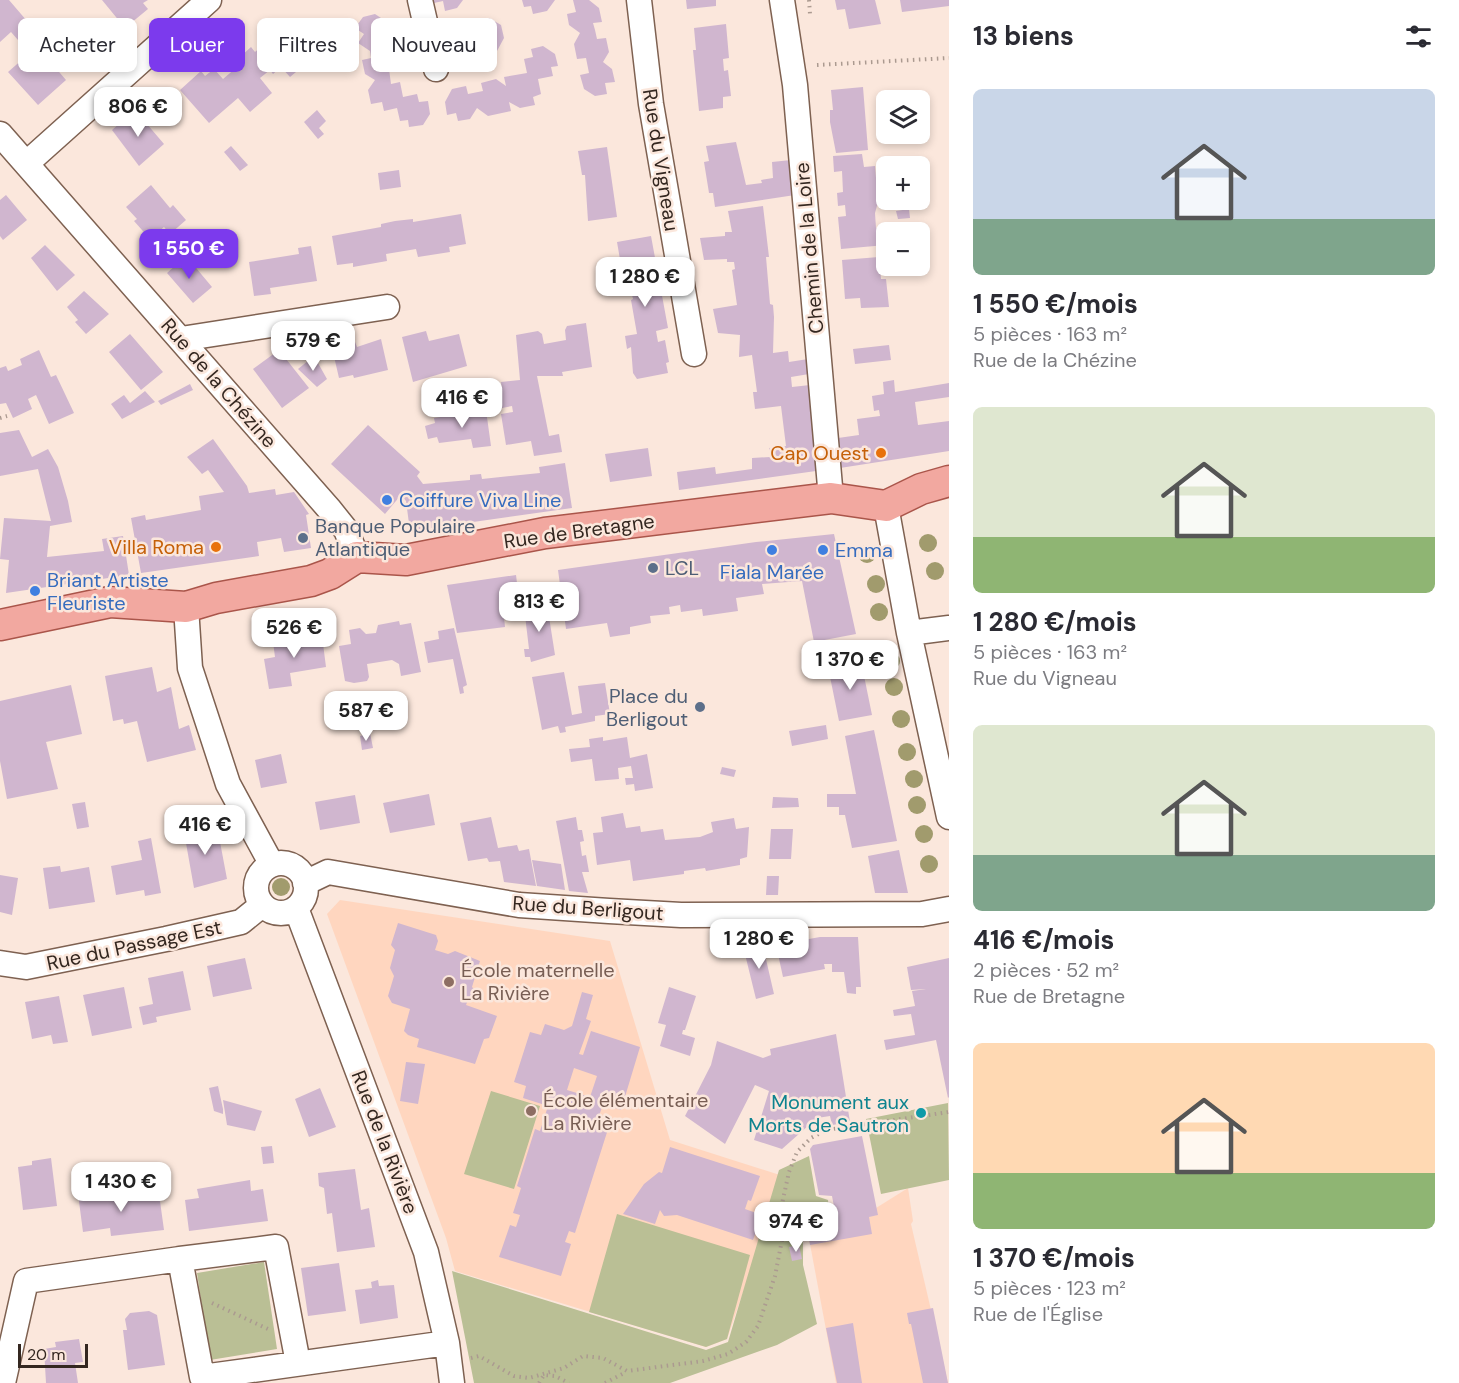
<!DOCTYPE html>
<html lang="fr">
<head>
<meta charset="utf-8">
<style>
	:root { --surface:#fff; --page:#f2f2f3; --text:#2b2b33; --muted:#7c7c81; --accent:#7c3aed }
	body { margin:0; font-family:"DM Sans",sans-serif; background:var(--page); color:var(--text); height:100vh; display:flex; flex-direction:column; font-size:22px; white-space:nowrap }
	* { box-sizing:border-box; margin:0 }
	p { font-size:20px; color:var(--muted) }
	.icon { flex:none; width:33px; height:33px; fill:none; stroke:currentColor; stroke-width:2; stroke-linecap:round; stroke-linejoin:round }
	.map { position:relative; flex:1; overflow:hidden }
	.sheet { display:flex; flex-direction:column; background:var(--surface); width:510px }
	.sheet>* { flex:none }
	.hud { position:absolute; left:18px; top:18px; width:570px; height:54px; display:flex; gap:12px }
	.buttons { position:absolute; left:876px; top:90px; display:grid; gap:12px }
	.buttons a { display:grid; place-items:center; width:54px; height:54px; border-radius:9px; background:var(--surface); box-shadow:0 3px 9px #0003; font-size:30px }
	.scale { position:absolute; left:18px; bottom:15px; width:70px; box-sizing:border-box; padding-left:6px; border:3px solid #342720; border-top:0; font-size:16px; line-height:21px; white-space:nowrap; color:#342720; -webkit-text-stroke:4px #fbe7dc; paint-order:stroke }
	.price { position:absolute; translate:-50% -51px; padding:0 14px; border-radius:12px; background:#fff; color:#222; font-size:20px; line-height:39px; filter:drop-shadow(0 2px 3px #0008) }
	.price::after { content:''; position:absolute; left:50%; top:36px; width:18px; height:14px; margin-left:-9px; background:inherit; clip-path:polygon(0 0,100% 0,50% 100%) }
	.price.active { background:var(--accent); color:#fff }
	ul { padding:0; list-style:none }
	li { display:grid; align-content:center; gap:12px; height:318px; padding:0 24px }
	li span { display:grid; place-items:center; height:186px; border-radius:9px; color:#555 }
	li>.icon { margin-inline-start:auto }
	span .icon { width:108px; height:108px; fill:#fffc; stroke-width:1 }
	li b { font-size:26px }
	h2 { display:flex; justify-content:space-between; align-items:center; height:72px; padding:0 24px; font-size:26px }
	.pill { padding:0 21px; border-radius:9px; background:var(--surface); box-shadow:0 3px 9px #0003; font-size:21px; line-height:54px }
	.pill.active { background:var(--accent); color:#fff }
	main { display:flex; flex:1; min-height:0 }
	.map>svg:first-child { display:block }
	.built { fill:#ffd6bf }
	.green { fill:#babf95 }
	.water { fill:#5ab2bd }
	.building { fill:#d0b6cf; fill-rule:evenodd }
	.lines { fill:none; stroke-linecap:round; stroke-linejoin:round }
	.minor-casing { stroke:#7e6151; stroke-width:27 }
	.major-casing { stroke:#aa554a; stroke-width:33 }
	.path { stroke:#ab9a90; stroke-width:4; stroke-dasharray:1.5 4.5; stroke-linecap:butt }
	.minor { stroke:#fff; stroke-width:24 }
	.major { stroke:#f2a8a0; stroke-width:30 }
	.tree { fill:#a19b6d }
	.food-dot { fill:#e8710a; stroke:#fbe7dc; stroke-width:2 }
	.shop-dot { fill:#3f7fe0; stroke:#fbe7dc; stroke-width:2 }
	.service-dot { fill:#5c6f8a; stroke:#fbe7dc; stroke-width:2 }
	.education-dot { fill:#8d6e63; stroke:#fbe7dc; stroke-width:2 }
	.culture-dot { fill:#0f9aa8; stroke:#fbe7dc; stroke-width:2 }
	.labels { text-anchor:middle; dominant-baseline:central; stroke-width:5; stroke-linejoin:round; paint-order:stroke }
	.street-label { font-size:20px; fill:#342720; stroke:#fbe7dc }
	.food-label { font-size:20px; fill:#c56008; stroke:#fbe7dc; text-anchor:end }
	.shop-label { font-size:20px; fill:#366cbe; stroke:#fbe7dc; text-anchor:start }
	.service-label { font-size:20px; fill:#4e5e75; stroke:#fbe7dc; text-anchor:start }
	.education-label { font-size:20px; fill:#785e54; stroke:#fbe7dc; text-anchor:start }
	.culture-label { font-size:20px; fill:#0d838f; stroke:#fbe7dc; text-anchor:end }
</style>
</head>
<body>
<main>
<div class="map">
<svg width="949" height="1383" viewBox="0 0 949 1383">
	<rect width="100%" height="100%" fill="#fbe7dc"/>
	<!-- built -->
	<path class="built" d="M340,900L610,941L670,1140L783,1176L727,1339L706,1347L455,1271L446,1238L327,914Z
		M908,1188L913,1221L911,1224L948,1383H836L807,1228L877,1215L876,1208Z"/>
	<!-- green -->
	<path class="green" d="M491,1091L540,1106L514,1189L464,1174Z
		M948,1103L949,1180L881,1194L866,1119Z
		M809,1156L816,1196L828,1200L830,1219L803,1227V1265L817,1324L777,1345L670,1383H474L452,1271L706,1350L728,1342L779,1170Z
		M617,1214L750,1255L727,1339L706,1347L589,1312Z
		M264,1262L277,1349L210,1360L197,1273Z"/>
	<!-- water -->
	<path class="water" d="M384,696L389,709C385,719 368,728 358,725L355,715L358,708L378,701V699Z"/>
	<!-- building -->
	<path class="building" d="M0,0H9L33,28L18,40L11,32L0,42Z
		M102,0H148L143,3L148,9L125,28Z
		M434,0H463L457,8L445,11L443,1L434,3Z
		M522,0H555L547,11L533,14L531,6L524,7Z
		M573,0H589L599,8L602,22L593,23L595,30L597,39L606,38L609,52L603,62L612,69L615,82L605,83L607,94L595,96L584,89L580,75L589,73L586,58L577,59L574,44L580,33L569,25L567,14L576,12Z
		M686,0H716V6L687,9Z
		M835,0H875L881,24L849,29L845,9L837,10Z
		M900,0H949V6L902,12Z
		M375,14L387,22L383,30L390,35L383,46L394,54L397,67L389,69L391,84L400,82L403,97L417,94L419,102L428,101L430,114L423,125L409,127L408,120L400,121L397,108L384,111L382,102L371,104L368,90L375,80L365,74L362,60L371,58L370,51L358,43L364,34L355,28L363,17Z
		M489,18L501,25L504,38L497,51L484,53L477,64L464,68L452,59L449,46L457,34L469,32L476,21Z
		M726,24L729,58L723,59L724,71L728,70L731,96L723,97V108L699,111L693,50H696L694,28Z
		M287,30L309,55L308,62L290,77L281,67L273,74L270,70L260,78L272,93L250,112L238,98L209,123L180,90L201,71L205,76L214,69L223,79L243,62L240,57L251,47L255,52L263,45L267,50Z
		M543,46L555,54L558,66L551,67L553,76L538,79L541,94L533,97L535,105L520,108L509,102L511,111L488,116L477,108L470,119L458,121L456,113L447,115L445,102L452,89L466,86L468,94L483,91L481,83L496,79L506,86L504,77L527,73L524,59L533,57L531,49Z
		M32,51L43,63L48,59L66,80L38,105L8,72Z
		M863,87L868,150L836,153L830,122V110H833L831,90Z
		M135,110L164,144L139,166L112,130Z
		M317,110L326,121L319,128L324,134L318,139L304,122Z
		M736,142L746,185L762,183L761,180L773,178L772,162L791,160L795,195L715,207L713,193H709L704,162L709,161L706,146Z
		M231,146L248,165L240,171L224,152Z
		M607,147L617,217L588,221L585,175H582L578,151Z
		M862,154L864,167L875,166L878,202L875,213L876,228L885,227L886,245L841,249L838,217L846,216L845,205L838,206L837,193L843,192L842,171L834,172L833,156Z
		M399,170L401,187L380,190L378,173Z
		M151,185L170,208L173,205L186,220L170,234L164,227L150,239L134,221L137,219L126,207Z
		M6,195L27,220L3,240L0,236V200Z
		M763,206L769,257H766L770,304L773,305L774,317L773,353L788,351L789,362L808,359L809,374L791,377L792,387L810,385L816,471L679,490L677,472L715,467L716,474L752,469V458L770,457L769,448L786,446L781,406L755,409L753,392H757L752,355L739,357L740,335L718,333L713,309L737,305L732,270L735,269L734,262H727V259L704,260L700,238L725,236V232H732L728,211Z
		M909,209L910,218L898,219L896,211Z
		M461,214L466,244L449,247L450,252L418,257L416,249L386,254L387,261L353,267V263L337,265L332,236L381,227V224L395,221L413,219V222Z
		M651,236L668,328L656,331L658,342L665,340L669,362L666,363L668,373L637,379L633,373L631,347L627,349L625,336L637,334L631,300L633,299L629,281L631,280L629,269L622,271L617,242Z
		M45,245L75,275L57,291L31,258Z
		M311,246L317,281L270,288L271,294L254,296L249,262L299,254L298,248Z
		M186,256L212,287L193,303L167,273Z
		M879,257L881,279H886L889,307L861,308L860,298L845,299L842,260Z
		M84,291L109,314L86,334L75,322L78,320L67,307Z
		M586,323L592,367L562,372L563,376H537L549,436L559,434L562,452L534,456L531,441L506,445L501,414L513,412L512,406L502,408L499,391L502,390L501,382L520,380L516,335L538,331L542,334L544,344L566,340L565,330L567,326Z
		M426,331L429,341L459,334L467,366L413,382L402,337Z
		M130,334L163,372L141,390L109,352Z
		M381,339L388,370L354,378L353,375L339,378L332,348L355,342L357,347Z
		M889,345L891,360L855,364L853,349Z
		M39,350L51,377L56,375L74,413L49,424L36,395L28,399L32,409L13,418L6,403L0,404V368L6,366L8,371L22,365L20,359Z
		M279,350L309,388L282,408L253,369Z
		M314,356L327,379L317,387L298,369Z
		M894,380L895,392L949,383V397L915,402L918,425L949,421V451L840,468L838,438L859,435L857,419L880,416L879,410L874,411L872,396L884,394L883,382Z
		M190,384L193,390L161,405L158,401Z
		M145,391L155,402L122,419L111,404L124,395L130,403Z
		M486,410L491,446L473,448L471,439L439,443L437,437L428,439L425,426L435,423L434,418Z
		M368,425L420,472L417,476L423,484L470,480V475L481,474L482,479L540,473L539,467L565,463L572,508L410,531L406,501L401,495L385,514L331,464Z
		M19,430L32,457L48,449L58,467L68,501L72,522L50,526L47,557L104,551L102,539L123,536L129,575L6,593L9,560L0,559L4,518L51,521L38,469L0,476V433Z
		M213,439L247,486L249,493L275,489L276,495L294,492L309,514L306,515L311,548L284,552L281,538L257,542L259,556L141,573L131,518L145,515L146,520L201,510L199,496L224,492L208,470L202,474L187,457Z
		M648,448L652,476L610,482L605,454Z
		M834,534L856,634L814,642L802,581L762,584L764,594L736,598L738,611L703,616L702,609L681,612L680,605L669,607L670,614L650,616L651,623L630,627V634L610,637L607,623L566,629L558,570L756,542Z
		M516,575L521,615L504,617L505,627L457,633L447,585Z
		M547,604L555,655L531,662L530,657H525L524,649H529L524,607Z
		M399,621L400,625L411,623L421,672L401,676L399,664L392,660L367,664L369,677L367,681L354,683L345,681L339,646L351,644L349,630L360,628L366,634L376,633L378,625Z
		M454,628L467,685L463,687L464,693L460,694L453,659L428,663L424,642L439,639L438,631Z
		M303,634L304,638L322,636L326,667L290,673L292,686L269,689L264,659L275,657L273,642L284,641L283,636Z
		M861,661L872,715L839,721L828,667Z
		M152,667L157,692L171,687L179,729L189,725L196,750L147,762L137,721L124,724L123,719L113,721L105,676Z
		M564,672L572,715L582,713L578,686L605,683L610,714L595,716V721L565,727L566,732L560,733L558,726L542,730L532,677Z
		M71,685L82,734L46,742L58,789L7,799L0,761V701Z
		M826,725L828,739L792,746L789,731Z
		M874,730L897,841L852,848L845,815H839V807H827V794H856L845,736Z
		M370,733L373,748L362,750L360,736Z
		M603,737V741L627,737L630,758L647,754L653,788L635,791L634,784L626,785L625,778H633L631,766L618,768L619,779L595,781L592,759L571,762L569,749L590,747L589,739Z
		M281,754L287,783L261,788L255,760Z
		M722,767L736,770L734,777L720,774Z
		M429,794L435,825L390,833L383,803Z
		M355,795L360,823L320,830L315,802Z
		M773,797L798,798L799,807L772,808Z
		M85,802L89,827L77,829L72,804Z
		M623,813L626,828L640,826L641,832L663,829L665,840L700,837L713,832L711,822L734,818L736,829L749,827L747,857L740,859V865L706,871L705,868L684,871V874L633,881L630,860L597,865L593,833L603,832L601,817Z
		M491,817L498,848L517,845L519,851L529,849L536,886L504,882L500,861L489,862L487,858L468,861L460,823Z
		M576,817L578,830H582L584,841L580,842L582,856L586,855L589,872H582L588,893L569,891L556,821Z
		M217,826L227,879L194,888L184,832Z
		M771,829H793L791,859H769Z
		M151,838L161,893L145,896L144,890L116,895L111,866L142,860L138,841Z
		M899,850L908,893H875L868,856Z
		M532,860L561,864L565,890L537,886Z
		M60,866L61,872L89,867L95,902L49,909L43,868Z
		M0,875L18,878L12,915L0,912Z
		M767,876H779L778,895H766Z
		M398,923L436,935L438,941L435,950L448,954L455,951L480,961L472,987L477,992L474,1000H468L466,1005L497,1016L489,1038L484,1039L475,1064L417,1047L419,1039L408,1035L404,1031L410,1009L392,1003L388,996L394,976L390,968L395,950L391,945Z
		M820,937H858L861,987H856V994L847,993L844,972H832V964H824L825,969L783,977L776,945Z
		M762,942L774,994L756,999L743,946Z
		M245,958L252,989L213,997L207,966Z
		M949,958V1097L948,1098L936,1040L886,1050L884,1040L915,1035L911,1014L894,1016L893,1010L915,1006L912,991L926,989L911,990L907,967Z
		M183,971L191,1010L156,1017L157,1022L143,1025L139,1007L153,1004L148,978Z
		M124,987L132,1028L92,1036L83,995Z
		M669,987L696,996L685,1030H683L682,1034L695,1038L690,1056L660,1046L666,1025L658,1023Z
		M582,992L593,995L586,1019L591,1021L579,1054L583,1055L591,1031L640,1047L621,1110L603,1104L597,1122L609,1126L575,1233L569,1231L565,1242L571,1244L561,1276L499,1257L510,1225L516,1227L520,1215L513,1213L521,1188L517,1186L535,1129L540,1131L548,1106L523,1098L526,1086L514,1082L530,1032L541,1035L545,1024L564,1030L572,1026ZM574,1068L597,1076L590,1097L567,1090Z
		M59,996L68,1042L53,1044L51,1035L32,1039L25,1002Z
		M836,1034L850,1122L832,1125L830,1116L817,1118L782,1149L754,1140L769,1091L755,1085L725,1144L685,1116L711,1065L717,1041L763,1058L771,1055L770,1049Z
		M406,1062L425,1064L418,1104L400,1101Z
		M218,1086L223,1109V1114L214,1111L209,1088Z
		M320,1088L336,1127L309,1137L295,1099Z
		M223,1100L262,1111L255,1131L227,1125Z
		M862,1136L878,1215L869,1217L872,1234L810,1245L807,1228L837,1222L832,1196L819,1195L810,1149L813,1145Z
		M272,1146L274,1163L263,1164L261,1147Z
		M670,1147L760,1176L751,1201L748,1200L745,1209L762,1215L753,1240L677,1215L664,1216L660,1210L655,1224L623,1214L644,1184L659,1172L662,1173Z
		M51,1158L57,1206L23,1210L18,1167L32,1165V1161Z
		M355,1169L361,1210L369,1208L375,1247L337,1252L332,1213L327,1214L324,1188L319,1186L318,1173Z
		M250,1180L251,1191L263,1189L268,1221L189,1231L185,1200L199,1198L197,1189Z
		M105,1190L106,1195L120,1193V1198L159,1194L164,1230L111,1236L110,1228L83,1232L78,1194Z
		M799,1245L802,1259L792,1261L789,1247Z
		M339,1263L346,1311L308,1316L301,1268Z
		M378,1280L379,1286L394,1285L398,1318L360,1324L355,1290L372,1288L371,1282Z
		M933,1308L948,1383H923L911,1324H909L907,1313Z
		M149,1311L157,1315L165,1365L128,1370L123,1330H127L125,1319L130,1313Z
		M853,1323L862,1383H837L826,1328Z
		M79,1339L83,1362L75,1363L78,1383H46L44,1349L56,1347L55,1342Z"/>
	<g class="lines">
		<defs>
			<path id="minor" d="M420,0L436,69
				M639,0L651,104L694,354
				M782,0L795,85L831,498
				M0,134L330,510L346,530L357,557
				M27,163L209,0
				M181,339L387,307
				M886,506L909,633L949,817
				M186,607L190,668L214,741L228,784L272,865
				M909,633L949,628
				M256 888a25 25 0 1 1 50 0a25 25 0 1 1-50 0Z
				M305,883L328,872L519,905L609,911L681,915L922,914L949,909
				M296,908L426,1252L447,1343L452,1383
				M0,963L26,967L166,939L241,922L262,905
				M180,1259L276,1247L298,1363
				M3,1383L26,1281L180,1259L202,1377L447,1343"/>
			<path id="major" d="M0,625L110,602L186,607L216,598L311,581L330,574L357,557L406,560L545,533L831,498L886,506L921,489L949,481"/>
		</defs>
		<!-- minor casing -->
		<use href="#minor" class="minor-casing"/>
		<!-- major casing -->
		<use href="#major" class="major-casing"/>
		<!-- path -->
		<path class="path" d="M809,0L810,14
			M817,65L949,58
			M0,418L7,416
			M212,1303L268,1329
			M471,1358L479,1356L514,1376L529,1378L564,1368L583,1356L603,1358L627,1371L703,1361L728,1354L746,1342L758,1326L775,1276L783,1235L779,1227L780,1213L789,1172L797,1152L811,1138L826,1130L949,1112
			M539,1383L544,1375L555,1376L569,1383
			M605,1383L626,1372"/>
		<!-- minor -->
		<use href="#minor" class="minor"/>
		<!-- major -->
		<use href="#major" class="major"/>
	</g>
	<!-- trees -->
	<g class="tree">
		<circle cx="928" cy="543" r="9"/>
		<circle cx="867" cy="554" r="9"/>
		<circle cx="935" cy="571" r="9"/>
		<circle cx="876" cy="584" r="9"/>
		<circle cx="879" cy="612" r="9"/>
		<circle cx="891" cy="661" r="9"/>
		<circle cx="894" cy="687" r="9"/>
		<circle cx="901" cy="719" r="9"/>
		<circle cx="907" cy="752" r="9"/>
		<circle cx="914" cy="779" r="9"/>
		<circle cx="917" cy="805" r="9"/>
		<circle cx="924" cy="834" r="9"/>
		<circle cx="929" cy="864" r="9"/>
		<circle cx="281" cy="887" r="9"/>
	</g>
	<!-- markers -->
	<g class="food-dot">
		<circle cx="881" cy="453" r="6"/>
		<circle cx="216" cy="547" r="6"/>
	</g>
	<g class="shop-dot">
		<circle cx="387" cy="500" r="6"/>
		<circle cx="772" cy="550" r="6"/>
		<circle cx="823" cy="550" r="6"/>
		<circle cx="35" cy="591" r="6"/>
	</g>
	<g class="service-dot">
		<circle cx="303" cy="538" r="6"/>
		<circle cx="653" cy="568" r="6"/>
		<circle cx="700" cy="707" r="6"/>
	</g>
	<g class="education-dot">
		<circle cx="449" cy="982" r="6"/>
		<circle cx="531" cy="1111" r="6"/>
	</g>
	<circle class="culture-dot" cx="921" cy="1113" r="6"/>
	<g class="labels">
		<!-- street labels -->
		<g class="street-label">
			<text transform="translate(661 160) rotate(81)">Rue du Vigneau</text>
			<text transform="translate(809 248) rotate(-95)">Chemin de la Loire</text>
			<text transform="translate(219 383) rotate(49)">Rue de la Chézine</text>
			<text transform="translate(579 531) rotate(-8)">Rue de Bretagne</text>
			<text transform="translate(588 908) rotate(4)">Rue du Berligout</text>
			<text transform="translate(134 945) rotate(-12)">Rue du Passage Est</text>
			<text transform="translate(385 1142) rotate(69)">Rue de la Rivière</text>
		</g>
		<!-- food labels -->
		<g class="food-label">
			<text x="869" y="453">Cap Ouest</text>
			<text x="204" y="547">Villa Roma</text>
		</g>
		<!-- shop labels -->
		<g class="shop-label">
			<text x="399" y="500">Coiffure Viva Line</text>
			<text x="835" y="550">Emma</text>
			<text x="772" y="572" text-anchor="middle">Fiala Marée</text>
			<text x="47" y="580">Briant Artiste<tspan x="47" dy="23">Fleuriste</tspan></text>
		</g>
		<!-- service labels -->
		<g class="service-label">
			<text x="315" y="526">Banque Populaire<tspan x="315" dy="23">Atlantique</tspan></text>
			<text x="665" y="568">LCL</text>
			<text x="688" y="696" text-anchor="end">Place du<tspan x="688" dy="23">Berligout</tspan></text>
		</g>
		<!-- education labels -->
		<g class="education-label">
			<text x="461" y="970">École maternelle<tspan x="461" dy="23">La Rivière</tspan></text>
			<text x="543" y="1100">École élémentaire<tspan x="543" dy="23">La Rivière</tspan></text>
		</g>
		<!-- culture labels -->
		<g class="culture-label">
			<text x="909" y="1102">Monument aux<tspan x="909" dy="23">Morts de Sautron</tspan></text>
		</g>
	</g>
</svg>
<div class="buttons">
<a><svg class="icon" aria-label="layers" viewBox="0 0 24 24"><path d="M12 4l9 5-9 5-9-5zM3 14l9 5 9-5"/></svg></a>
<a>+</a>
<a>−</a>
</div>
<div class="scale">20 m</div>
<b class="price" style="left:138px;top:138px">806 €</b>
<b class="price active" style="left:189px;top:280px">1 550 €</b>
<b class="price" style="left:645px;top:308px">1 280 €</b>
<b class="price" style="left:313px;top:372px">579 €</b>
<b class="price" style="left:462px;top:429px">416 €</b>
<b class="price" style="left:539px;top:633px">813 €</b>
<b class="price" style="left:294px;top:659px">526 €</b>
<b class="price" style="left:850px;top:691px">1 370 €</b>
<b class="price" style="left:366px;top:742px">587 €</b>
<b class="price" style="left:205px;top:856px">416 €</b>
<b class="price" style="left:759px;top:970px">1 280 €</b>
<b class="price" style="left:121px;top:1213px">1 430 €</b>
<b class="price" style="left:796px;top:1253px">974 €</b>
<div class="hud">
<a class="pill">Acheter</a>
<a class="pill active">Louer</a>
<a class="pill">Filtres</a>
<a class="pill">Nouveau</a>
</div>
</div>
<section class="sheet">
<h2>13 biens<svg class="icon" aria-label="filters" viewBox="0 0 24 24"><path d="M4 7h16M4 17h16"/><circle cx="9" cy="7" r="2"/><circle cx="15" cy="17" r="2"/></svg></h2>
<ul>
<li><span style="background:linear-gradient(#c9d6e8 70%,#7fa58c 0)"><svg class="icon" aria-label="home" viewBox="0 0 24 24"><path d="M3 11l9-7 9 7M6 9v11h12V9"/></svg></span><div><b>1 550 €/mois</b><p>5 pièces · 163 m²</p><p>Rue de la Chézine</p></div></li>
<li><span style="background:linear-gradient(#dfe7d0 70%,#8fb573 0)"><svg class="icon" aria-label="home" viewBox="0 0 24 24"><path d="M3 11l9-7 9 7M6 9v11h12V9"/></svg></span><div><b>1 280 €/mois</b><p>5 pièces · 163 m²</p><p>Rue du Vigneau</p></div></li>
<li><span style="background:linear-gradient(#dfe7d0 70%,#7fa58c 0)"><svg class="icon" aria-label="home" viewBox="0 0 24 24"><path d="M3 11l9-7 9 7M6 9v11h12V9"/></svg></span><div><b>416 €/mois</b><p>2 pièces · 52 m²</p><p>Rue de Bretagne</p></div></li>
<li><span style="background:linear-gradient(#ffd9b3 70%,#8fb573 0)"><svg class="icon" aria-label="home" viewBox="0 0 24 24"><path d="M3 11l9-7 9 7M6 9v11h12V9"/></svg></span><div><b>1 370 €/mois</b><p>5 pièces · 123 m²</p><p>Rue de l'Église</p></div></li>
</ul>
</section>
</main>
</body>
</html>
